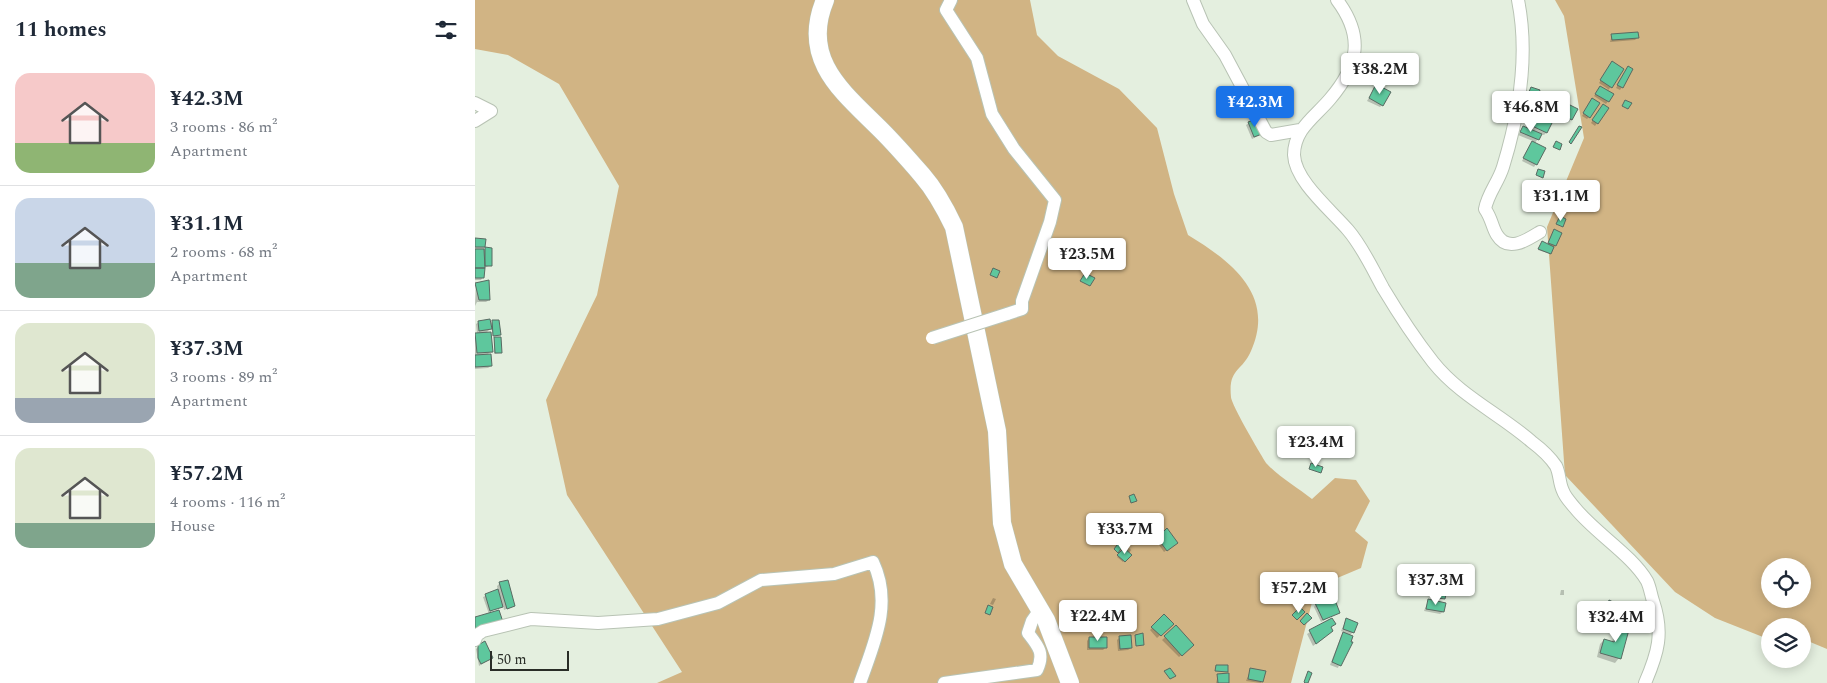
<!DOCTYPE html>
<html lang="en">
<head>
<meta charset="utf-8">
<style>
	:root { --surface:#fff; --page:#f6f6f7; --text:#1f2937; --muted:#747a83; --line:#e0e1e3; --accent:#1a73e8 }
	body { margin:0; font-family:Spectral,serif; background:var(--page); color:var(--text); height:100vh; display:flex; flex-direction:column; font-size:19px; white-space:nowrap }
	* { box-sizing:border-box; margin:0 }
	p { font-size:16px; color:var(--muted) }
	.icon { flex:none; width:28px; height:28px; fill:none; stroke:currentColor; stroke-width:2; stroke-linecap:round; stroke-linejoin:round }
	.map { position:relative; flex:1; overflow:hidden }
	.side { display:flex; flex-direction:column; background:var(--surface); width:475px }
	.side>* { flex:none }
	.tools { position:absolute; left:1286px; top:558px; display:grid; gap:10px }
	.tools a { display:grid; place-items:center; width:50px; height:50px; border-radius:50%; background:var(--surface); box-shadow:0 2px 12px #0003; font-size:25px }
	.scale { position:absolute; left:15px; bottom:12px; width:79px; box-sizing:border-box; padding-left:5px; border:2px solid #292d27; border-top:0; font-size:14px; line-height:18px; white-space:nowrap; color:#292d27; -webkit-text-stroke:4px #e4efdf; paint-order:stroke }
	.price { position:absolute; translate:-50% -42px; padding:0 11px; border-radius:5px; background:#fff; color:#222; font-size:16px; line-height:32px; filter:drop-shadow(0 1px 2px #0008) }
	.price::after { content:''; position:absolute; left:50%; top:30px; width:15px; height:11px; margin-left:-8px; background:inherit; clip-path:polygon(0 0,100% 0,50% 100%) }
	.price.active { background:var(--accent); color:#fff }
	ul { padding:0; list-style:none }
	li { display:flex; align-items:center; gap:15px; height:125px; padding:0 15px }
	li+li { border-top:1px solid var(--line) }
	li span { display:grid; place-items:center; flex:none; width:140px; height:100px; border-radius:15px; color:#555 }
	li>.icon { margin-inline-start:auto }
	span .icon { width:60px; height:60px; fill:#fffc; stroke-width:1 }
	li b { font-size:21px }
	h2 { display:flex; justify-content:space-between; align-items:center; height:60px; padding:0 15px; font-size:21px }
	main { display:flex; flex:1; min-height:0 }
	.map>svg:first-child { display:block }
	.green { fill:#d1b484; fill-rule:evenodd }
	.shadow { fill:#0003 }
	.building { fill:#5ec79d; stroke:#596a62 }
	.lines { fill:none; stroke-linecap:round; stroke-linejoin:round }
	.street-casing { stroke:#b8c3b4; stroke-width:14 }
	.secondary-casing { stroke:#b8c3b4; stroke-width:19 }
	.street { stroke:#fff; stroke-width:12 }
	.secondary { stroke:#fff; stroke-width:18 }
	.street-bridge-casing { stroke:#b8c3b4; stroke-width:14; stroke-linecap:butt }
	.street-bridge { stroke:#fff; stroke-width:12 }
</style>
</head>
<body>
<main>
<section class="side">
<h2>11 homes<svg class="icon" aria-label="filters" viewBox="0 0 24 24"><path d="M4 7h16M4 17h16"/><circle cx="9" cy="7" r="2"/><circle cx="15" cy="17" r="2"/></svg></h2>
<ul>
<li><span style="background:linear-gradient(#f6c9c9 70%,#8fb573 0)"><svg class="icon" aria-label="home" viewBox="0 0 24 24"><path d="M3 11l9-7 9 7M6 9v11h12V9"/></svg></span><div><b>¥42.3M</b><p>3 rooms · 86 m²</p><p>Apartment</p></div></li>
<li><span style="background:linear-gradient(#c9d6e8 65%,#7fa58c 0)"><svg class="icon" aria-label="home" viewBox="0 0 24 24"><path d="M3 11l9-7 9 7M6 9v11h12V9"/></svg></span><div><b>¥31.1M</b><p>2 rooms · 68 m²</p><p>Apartment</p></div></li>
<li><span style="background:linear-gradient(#dfe7d0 75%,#9aa5b1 0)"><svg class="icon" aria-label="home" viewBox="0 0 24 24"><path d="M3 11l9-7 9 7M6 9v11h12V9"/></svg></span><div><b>¥37.3M</b><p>3 rooms · 89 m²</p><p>Apartment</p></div></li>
<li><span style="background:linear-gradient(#dfe7d0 75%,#7fa58c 0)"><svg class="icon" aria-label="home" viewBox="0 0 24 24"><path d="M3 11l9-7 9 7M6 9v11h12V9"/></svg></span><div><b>¥57.2M</b><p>4 rooms · 116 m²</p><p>House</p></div></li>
</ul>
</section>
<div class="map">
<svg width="1352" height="683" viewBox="0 0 1352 683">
	<rect width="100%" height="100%" fill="#e4efdf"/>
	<!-- green -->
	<path class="green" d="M0,0H555L562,35L583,56L644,89L682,128L699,194L713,235C756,261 801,295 776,351C767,372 753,368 756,397C756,404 787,457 792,464C804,477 823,488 837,499L860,478L881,480L895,501L880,531L893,542L886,568L841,587L816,683H182L207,672L92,495L71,400L122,295L144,186L84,84L33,55L0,49Z
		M1080,0H1352V649L1328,639V626H1295V639H1293L1240,618L1200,592L1090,475L1072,227L1109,138L1089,16ZM1295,566H1328V599H1295Z"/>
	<!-- shadow -->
	<path class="shadow" d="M1137,35L1162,38L1160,40L1135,42Z
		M1135,65L1136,87L1132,91L1133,101L1131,104L1119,96L1125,87L1132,91L1133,89L1124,83Z
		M1151,70L1147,87L1145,90L1141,88Z
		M901,85L907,105L905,107L892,101Z
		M1056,88L1059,102L1056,105L1049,102Z
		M1115,102L1114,117L1112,119L1107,116Z
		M1091,104L1096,119L1094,122L1084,117Z
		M1125,108L1122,123L1120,126L1116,123Z
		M1063,110L1071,133L1069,135L1066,134L1060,143L1061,164L1059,167L1047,161L1058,141L1043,135L1048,127L1053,130Z
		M774,123L786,134L783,136L777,139L771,125Z
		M1079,231L1080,246L1075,254L1063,250L1066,244L1072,245Z
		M0,240H9V249H16V265L9,268L8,277L6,280H0Z
		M1,284L14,300L11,302H2L0,306Z
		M4,322L15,324L17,322L24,335L18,336L17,327L11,333L16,351L12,355L16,366L13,368L0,369V335L2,334L1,324Z
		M19,338L26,352L25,353L19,354Z
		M679,533L699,545L689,552L677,535Z
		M652,546L656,550L648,562L642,557Z
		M25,583L39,606L29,610L28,605L16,611L17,613L0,618L14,614L8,597L23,591L22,586Z
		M1086,590H1089V595H1085Z
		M518,598L521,599L518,605L515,604Z
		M953,601L969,604L968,612L965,614L949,611Z
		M841,604L864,612L846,622L839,607Z
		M689,616L697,624L682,638L675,630Z
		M857,619L848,639L838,646L832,634Z
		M871,620L878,632L874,636L863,668L855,665L866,636L870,633L866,631Z
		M1145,624L1144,658L1140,663L1122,657L1125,644L1129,640L1137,642L1141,628Z
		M701,627L718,645L704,657L687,640Z
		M645,637L656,648L653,650L643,651L642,640Z
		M614,638L631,647L628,650H612V641Z
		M4,646L17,658L4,666L1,649Z
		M776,669L789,672L786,683L771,681Z
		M743,675L753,683H741Z"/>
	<!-- building -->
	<path class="building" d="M1163,32L1164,38L1137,40L1136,34Z
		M1137,61L1149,69L1137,88L1125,80Z
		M1153,66L1158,69L1148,88L1142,85Z
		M901,84L916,92L908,106L894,98Z
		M1125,86L1139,94L1134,102L1120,94Z
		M1056,87L1065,90L1060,103L1051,99Z
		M1117,98L1125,103L1115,118L1108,113Z
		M1150,100L1157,103L1153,109L1147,106Z
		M1091,103L1103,109L1097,120L1085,114Z
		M1128,104L1134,108L1123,124L1117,120Z
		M1063,109L1080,117L1072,133L1055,125Z
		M781,119L787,134L779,137L773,122Z
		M1048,126L1067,134L1064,140L1045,132Z
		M1104,126L1107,127L1096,144L1094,142Z
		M1057,141L1071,148L1062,165L1048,158Z
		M1081,141L1087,144L1085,150L1078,147Z
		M1063,169L1070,171L1068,178L1061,175Z
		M1085,216L1091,219L1088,227L1081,224Z
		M1079,229L1087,233L1081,246L1073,243Z
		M0,238L11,239L10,247H0Z
		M1067,241L1079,247L1076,254L1063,249Z
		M10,247L17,248V266H10Z
		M0,249H9L10,268H0Z
		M0,268H10L9,278H0Z
		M518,268L525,271L522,278L515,275Z
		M610,273L620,278L615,286L605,281Z
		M14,280L15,300H4L0,283Z
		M15,319L17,329L4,331L3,321Z
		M17,320H24L26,335L18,336Z
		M16,332L18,352L2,353L0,333Z
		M19,337H26L27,353H20Z
		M16,354L17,366L0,367V355Z
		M836,463L848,467L846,473L834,469Z
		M659,494L662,501L656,503L654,496Z
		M686,526L689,531L692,528L703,543L692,551L678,532Z
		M645,541L649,545L643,553L639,549Z
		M649,548L657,555L650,562L642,555Z
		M965,573H971L970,581H964Z
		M33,580L40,606L32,609L24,582Z
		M965,583L973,585L970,599L962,598Z
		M23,589L28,607L15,611L10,594Z
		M858,595L865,613L848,620L840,603Z
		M953,599L971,603L969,612L951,609Z
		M1134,600L1140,603L1138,608L1132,606Z
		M1164,602L1165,609L1156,610L1155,603Z
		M513,605L518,607L515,615L510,613Z
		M825,607L830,612L822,620L817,615Z
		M24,610L28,622L0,630V617Z
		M832,613L837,618L829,625L825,621Z
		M689,614L699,624L686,636L676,627Z
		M857,618L861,624L856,627L858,631L841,644L834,630Z
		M871,618L883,623L879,633L868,629Z
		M1145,623L1155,626L1146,659L1125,653L1129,639L1139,642Z
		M701,625L719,645L707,656L689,636Z
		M868,632L878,636L876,642H878L866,666L857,662Z
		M668,633L669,645L661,646L660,635Z
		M656,635L657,648L645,649L644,636Z
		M614,637H632V648H614Z
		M10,641L18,658L6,664L3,658V645Z
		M741,665H753V672L740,671Z
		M695,668L701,676L695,679L689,671Z
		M775,668L791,671L788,682L773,679Z
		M833,671L837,673L833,683H830L829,682Z
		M754,673V683H743L742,674Z"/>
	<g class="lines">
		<defs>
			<path id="street" d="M476,0L471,10L502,58L517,114L539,149L580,200L575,222L547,301V309L532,314
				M718,0L728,24L750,55L791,132L796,135L825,130
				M862,0C889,36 884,65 855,99C840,117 819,129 819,155C820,181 856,210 873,230C887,246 897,268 908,288C923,313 940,339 958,362C985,396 1025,414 1057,442C1065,448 1075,457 1081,466C1085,474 1084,483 1088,491C1090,497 1096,503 1100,508C1120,533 1157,555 1172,581C1175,587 1176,595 1178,601C1189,633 1183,653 1170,683
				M1043,0C1054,55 1044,115 1028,167C1023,183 1013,193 1010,209C1017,219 1017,227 1022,235C1033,253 1052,240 1065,232
				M0,103L16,111L0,121
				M0,640L2,635L8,631L56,619L123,623L183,619L243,603L286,580L359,574L398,562C418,604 399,643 385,683
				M469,683L562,670C570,653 563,646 553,633L557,621L564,611"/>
			<path id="secondary" d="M350,0C325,60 368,92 406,130C420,144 434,160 447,175C461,191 470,208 479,227L522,431L527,523L538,564L571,620L595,683"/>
		</defs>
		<!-- street casing -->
		<use href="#street" class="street-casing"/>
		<!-- secondary casing -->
		<use href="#secondary" class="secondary-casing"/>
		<!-- street -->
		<use href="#street" class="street"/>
		<!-- secondary -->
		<use href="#secondary" class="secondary"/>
		<defs>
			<path id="street-bridge" d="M457,338L532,314"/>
		</defs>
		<!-- street-bridge casing -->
		<use href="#street-bridge" class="street-bridge-casing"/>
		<!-- street-bridge -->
		<use href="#street-bridge" class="street-bridge"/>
	</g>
</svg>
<div class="tools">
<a><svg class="icon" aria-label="locate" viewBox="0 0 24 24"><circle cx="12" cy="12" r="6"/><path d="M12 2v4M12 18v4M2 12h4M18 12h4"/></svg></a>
<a><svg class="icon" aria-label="layers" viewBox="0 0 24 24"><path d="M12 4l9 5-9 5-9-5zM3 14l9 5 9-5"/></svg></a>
</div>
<div class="scale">50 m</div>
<b class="price" style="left:905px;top:95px">¥38.2M</b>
<b class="price active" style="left:780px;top:128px">¥42.3M</b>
<b class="price" style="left:1056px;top:133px">¥46.8M</b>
<b class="price" style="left:1086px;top:222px">¥31.1M</b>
<b class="price" style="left:612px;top:280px">¥23.5M</b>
<b class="price" style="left:841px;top:468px">¥23.4M</b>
<b class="price" style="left:650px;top:555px">¥33.7M</b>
<b class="price" style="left:961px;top:606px">¥37.3M</b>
<b class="price" style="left:824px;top:614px">¥57.2M</b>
<b class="price" style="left:623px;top:642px">¥22.4M</b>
<b class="price" style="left:1141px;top:643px">¥32.4M</b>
</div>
</main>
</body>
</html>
